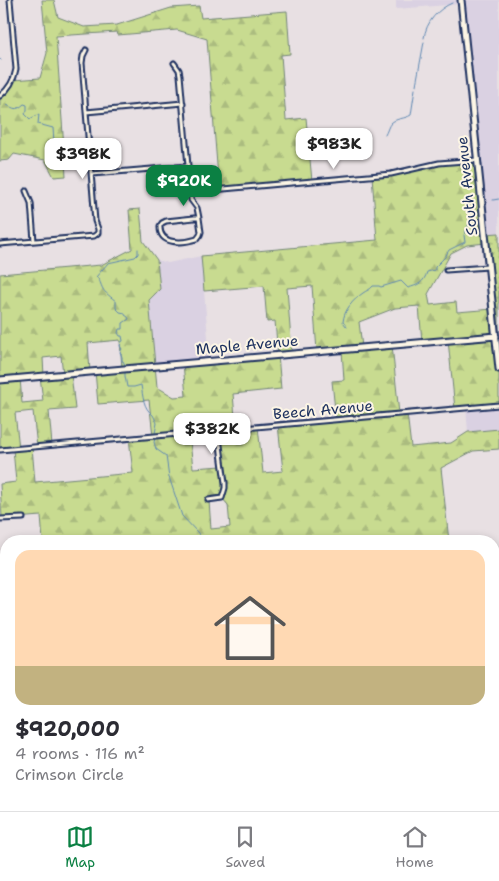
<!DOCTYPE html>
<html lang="en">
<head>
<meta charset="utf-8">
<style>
	:root { --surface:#fff; --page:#f7f7f7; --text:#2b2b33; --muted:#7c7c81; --line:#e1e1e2; --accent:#0b8043 }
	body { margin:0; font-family:"Shantell Sans",sans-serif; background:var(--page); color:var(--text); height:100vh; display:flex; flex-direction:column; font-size:19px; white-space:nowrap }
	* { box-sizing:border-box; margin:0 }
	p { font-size:16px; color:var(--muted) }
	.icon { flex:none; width:28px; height:28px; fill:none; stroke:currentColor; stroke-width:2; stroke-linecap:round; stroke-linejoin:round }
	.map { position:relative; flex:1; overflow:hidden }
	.drawer { position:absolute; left:0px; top:535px; width:500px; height:276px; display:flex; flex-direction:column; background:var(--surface); border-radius:20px 20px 0 0; box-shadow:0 2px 8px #0003 }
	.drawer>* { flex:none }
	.price { position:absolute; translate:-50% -42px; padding:0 11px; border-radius:10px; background:#fff; color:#222; font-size:16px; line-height:32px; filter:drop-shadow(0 1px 2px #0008) }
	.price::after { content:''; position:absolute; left:50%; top:30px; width:15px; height:11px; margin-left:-8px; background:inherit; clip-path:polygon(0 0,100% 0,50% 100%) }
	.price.current { background:var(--accent); color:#fff }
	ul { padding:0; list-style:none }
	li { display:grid; align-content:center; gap:10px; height:265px; padding:0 15px }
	li span { display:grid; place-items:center; height:155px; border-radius:15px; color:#555 }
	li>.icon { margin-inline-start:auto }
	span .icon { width:90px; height:90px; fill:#fffc; stroke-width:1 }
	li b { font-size:21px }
	.tab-bar { display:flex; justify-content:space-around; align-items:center; height:70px; border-top:1px solid var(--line); background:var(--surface); font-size:14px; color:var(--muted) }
	.tab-bar a { display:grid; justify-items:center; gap:2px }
	.tab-bar .current { color:var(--accent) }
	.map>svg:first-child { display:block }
	.built { fill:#dad1e2 }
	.industrial { fill:url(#industrial-furrows) }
	.grass { fill:url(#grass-dots); stroke:#728577 }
	.forest { fill:url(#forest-firs); stroke:#728577; fill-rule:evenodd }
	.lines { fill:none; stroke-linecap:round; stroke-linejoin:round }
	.stream { stroke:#5f88b3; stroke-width:1 }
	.street-casing { stroke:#1b2f5e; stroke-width:7 }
	.secondary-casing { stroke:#1b2f5e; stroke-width:9 }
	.street { stroke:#fcf5e5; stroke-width:3 }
	.secondary { stroke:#fcf5e5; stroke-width:5 }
	.labels { text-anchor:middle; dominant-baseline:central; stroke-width:4; stroke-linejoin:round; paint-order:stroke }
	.street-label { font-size:15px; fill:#1b2f5e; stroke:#fcf5e5 }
</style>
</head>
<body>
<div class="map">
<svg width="499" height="811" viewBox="0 0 499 811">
	<defs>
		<pattern id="industrial-furrows" width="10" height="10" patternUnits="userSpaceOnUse" patternTransform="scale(1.25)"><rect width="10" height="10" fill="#dad1e2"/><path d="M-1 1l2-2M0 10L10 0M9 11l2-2" fill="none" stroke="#bab4c4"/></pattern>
		<pattern id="grass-dots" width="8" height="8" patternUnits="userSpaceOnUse" patternTransform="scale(1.25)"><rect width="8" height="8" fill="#c8db90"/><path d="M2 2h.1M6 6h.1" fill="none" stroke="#abbc7f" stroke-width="1.8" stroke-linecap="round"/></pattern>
		<pattern id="forest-firs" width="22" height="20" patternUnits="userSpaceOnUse" patternTransform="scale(1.25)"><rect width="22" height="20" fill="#c8db90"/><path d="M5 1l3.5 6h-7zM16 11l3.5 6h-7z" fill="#abbc7f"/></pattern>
	</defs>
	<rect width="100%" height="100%" fill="#e8e0e3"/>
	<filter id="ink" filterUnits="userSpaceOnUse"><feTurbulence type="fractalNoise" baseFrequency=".02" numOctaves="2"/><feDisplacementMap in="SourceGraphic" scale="10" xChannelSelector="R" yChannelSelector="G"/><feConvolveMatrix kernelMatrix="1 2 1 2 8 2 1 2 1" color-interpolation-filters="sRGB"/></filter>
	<g filter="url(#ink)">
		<!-- built -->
		<path class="built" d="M396,0H499V233L485,234L461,4L396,9Z
			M201,256L210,361L155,366L149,300L160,289L157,260L168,263Z
			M499,405V429L468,432L466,408Z
			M494,734H499V769L494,770Z
			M494,796H499V811H417L423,805H494Z"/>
		<!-- industrial -->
		<path class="industrial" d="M6,661V802L0,803V662Z"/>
		<!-- grass -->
		<path class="grass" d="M499,233V335L496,336L485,234Z"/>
		<!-- forest -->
		<path class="forest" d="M42,0H54L58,17L84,27L117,25L171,8L199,6L201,18L287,11L290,54L281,55L286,120L306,118L312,181L219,190L207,39L177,30L118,35L117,32L56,36L66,176L54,177L45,160L14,154L9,160L0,161V96L13,80L40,78L47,53Z
			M477,160L486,243L467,245L451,253L428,294L430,305L456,302L457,312L493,309L499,369V405L455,409L448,340L422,342L419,306L395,308L359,322L362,347L392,345L399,414L407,413L411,447L451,443L468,432L499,429V449L473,451L441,468L449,541H43L41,516L2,519L0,484L16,482L13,449L0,450V274L101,265L132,249L129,210L140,209L143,241L157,260L160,289L149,300L157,387L174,397L186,396L183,363L278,355L275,321L267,322L264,286L204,291L201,256L377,240L372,176L391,174L439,163ZM312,286L317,351L342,350L344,380L332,381L336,420L278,425L283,471L263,473L258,427L236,429L233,394L281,389L278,355L292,354L287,288ZM120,340L122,369L95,371L98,404L149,400L153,436L129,438L133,473L35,482L32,447L19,448L15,413L33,411L37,447L52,445L49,411L75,409L71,374L90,372L88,343ZM61,356L63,374L44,376L43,358ZM40,376L43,401L22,403L20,378ZM218,431L222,466L193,468L189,433ZM222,498L228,505L230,527L211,529L209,501Z
			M6,557V661L0,662V558Z
			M499,677V734H494V678Z
			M499,769V796H494V770Z
			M6,802V805H423L417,811H0V803Z"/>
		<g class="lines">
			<!-- stream -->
			<path class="stream" d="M424,38C426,22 438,9 452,3
				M0,59L1,60
				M416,85L424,42
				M7,105C15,109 16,111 24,104L27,105V110L25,114L30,119L39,114L38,124L53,128L55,156
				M385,135C387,132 388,126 391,123C396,118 405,119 411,115L415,89
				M493,200L499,199
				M347,327L343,322C344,310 353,300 363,293C367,290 370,290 373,286H379L381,287L401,281L408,288C418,285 424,283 427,272L435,270V267L445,257L449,250L465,242L464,235L471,219L472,203
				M125,365L123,361H122V357L120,352L122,349L120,346L121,342L123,341L122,336H120L118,333L119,329H123V323L129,319L128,317L125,315V313L120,312L116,308V301C112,298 104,292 103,289C100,284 101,281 96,277L108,263L135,257L138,254V249
				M125,371V376L127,387H134L141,385C143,396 143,408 153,415L157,423L155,433
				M155,439L154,442L156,449L166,456L169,477L182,516L198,533L203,541
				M247,811L248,805"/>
			<defs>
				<path id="street" d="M174,63L179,70L180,75L191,200L197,208L199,218
					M0,96C9,89 14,81 16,69L10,0
					M86,112L183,103
					M92,174L188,166
					M26,191L31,203L34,241
					M191,192L391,174L439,163L477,160
					M194,218H199L201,232L200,235L197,239C184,243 159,246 160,226L162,223L166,221Z
					M0,244L94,236L98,233V229L95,221L82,63L83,56L86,50
					M446,270L488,267
					M0,450L499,405
					M208,500L222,498L225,488V483L218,430
					M0,519L23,518"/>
				<path id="secondary" d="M461,0L499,369
					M0,380L496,336"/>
			</defs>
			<!-- street casing -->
			<use href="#street" class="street-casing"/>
			<!-- secondary casing -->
			<use href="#secondary" class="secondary-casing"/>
			<!-- street -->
			<use href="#street" class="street"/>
			<!-- secondary -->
			<use href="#secondary" class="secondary"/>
		</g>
	</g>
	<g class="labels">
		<!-- street labels -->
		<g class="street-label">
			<text transform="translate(467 186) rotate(-96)">South Avenue</text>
			<text transform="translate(247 345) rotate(-5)">Maple Avenue</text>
			<text transform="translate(323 410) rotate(-5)">Beech Avenue</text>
		</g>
	</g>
</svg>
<b class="price" style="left:334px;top:170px">$983K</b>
<b class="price" style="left:83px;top:180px">$398K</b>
<b class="price current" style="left:184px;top:207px">$920K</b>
<b class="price" style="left:212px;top:455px">$382K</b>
<section class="drawer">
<ul>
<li><span style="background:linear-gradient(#ffd9b3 75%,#c2b280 0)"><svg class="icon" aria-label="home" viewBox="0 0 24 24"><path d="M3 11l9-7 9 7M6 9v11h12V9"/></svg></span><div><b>$920,000</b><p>4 rooms · 116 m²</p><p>Crimson Circle</p></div></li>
</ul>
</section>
</div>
<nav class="tab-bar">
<a class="current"><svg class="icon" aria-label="map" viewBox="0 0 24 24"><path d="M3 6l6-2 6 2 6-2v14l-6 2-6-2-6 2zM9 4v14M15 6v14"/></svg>Map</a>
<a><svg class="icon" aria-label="saved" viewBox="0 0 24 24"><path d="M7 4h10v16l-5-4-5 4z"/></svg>Saved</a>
<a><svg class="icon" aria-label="home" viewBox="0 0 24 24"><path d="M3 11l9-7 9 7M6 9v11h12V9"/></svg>Home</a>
</nav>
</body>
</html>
